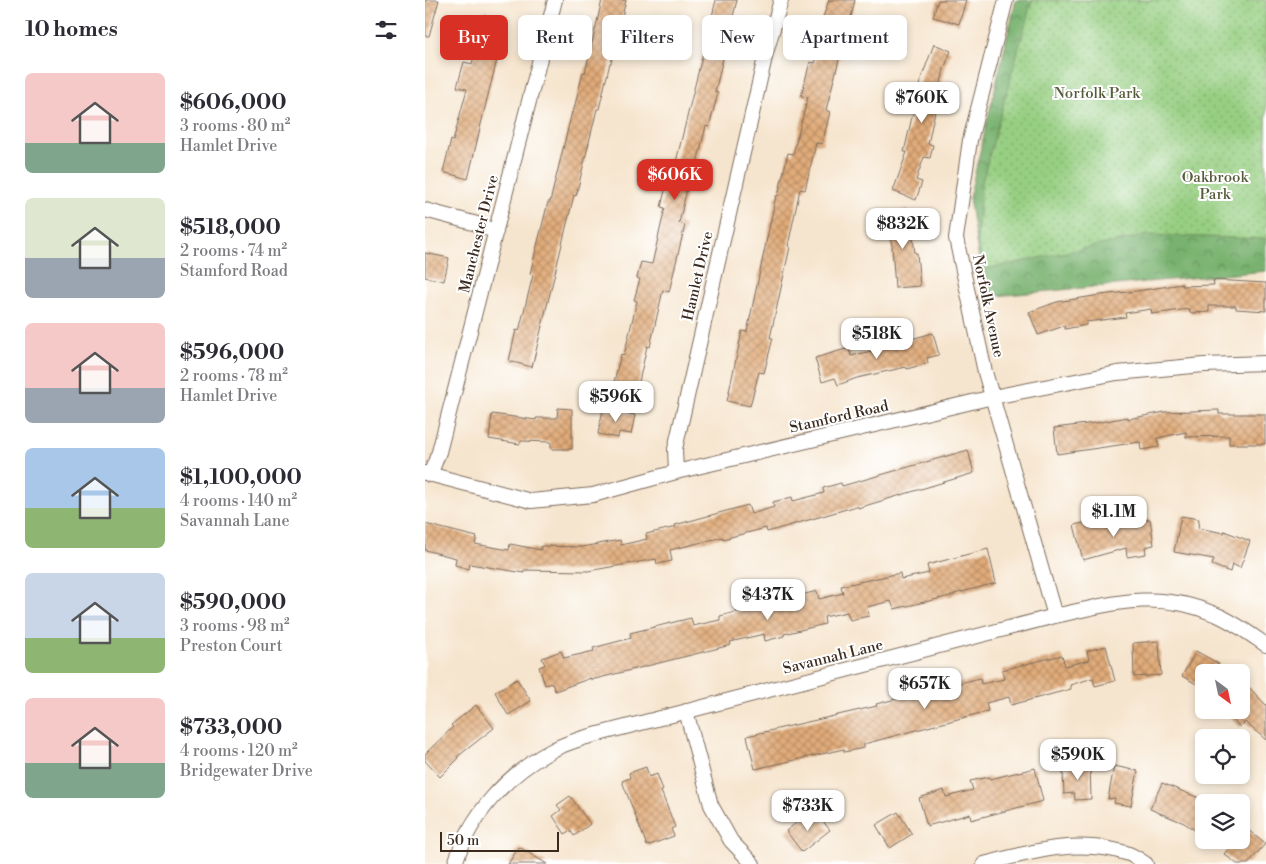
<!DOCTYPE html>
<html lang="en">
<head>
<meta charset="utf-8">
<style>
	:root { --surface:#fff; --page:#f7f7f7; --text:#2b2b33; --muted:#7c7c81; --accent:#d93025 }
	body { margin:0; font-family:"Libre Bodoni",serif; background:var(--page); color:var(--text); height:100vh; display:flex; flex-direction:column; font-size:19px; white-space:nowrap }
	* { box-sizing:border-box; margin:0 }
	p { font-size:16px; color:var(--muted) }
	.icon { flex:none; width:28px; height:28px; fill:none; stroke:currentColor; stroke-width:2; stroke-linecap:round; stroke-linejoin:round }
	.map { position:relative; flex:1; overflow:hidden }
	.side { display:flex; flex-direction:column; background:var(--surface); width:425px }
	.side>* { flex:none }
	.hud { position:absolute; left:15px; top:15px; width:475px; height:45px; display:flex; gap:10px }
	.needle { width:32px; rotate:147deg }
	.buttons { position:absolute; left:770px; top:664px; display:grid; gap:10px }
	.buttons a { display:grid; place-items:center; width:55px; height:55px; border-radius:8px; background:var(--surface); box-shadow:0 2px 8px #0003; font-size:25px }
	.scale { position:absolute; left:15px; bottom:12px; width:119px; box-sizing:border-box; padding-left:5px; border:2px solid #3b2a1e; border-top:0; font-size:14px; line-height:18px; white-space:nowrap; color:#3b2a1e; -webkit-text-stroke:4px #fff; paint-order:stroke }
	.price { position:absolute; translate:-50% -42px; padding:0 11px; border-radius:10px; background:#fff; color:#222; font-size:16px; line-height:32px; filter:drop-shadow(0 1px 2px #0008) }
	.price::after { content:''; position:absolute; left:50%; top:30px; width:15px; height:11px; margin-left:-8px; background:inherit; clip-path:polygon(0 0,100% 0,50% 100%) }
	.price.selected { background:var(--accent); color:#fff }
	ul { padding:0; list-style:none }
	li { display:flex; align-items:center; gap:15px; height:125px; padding:0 25px }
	li span { display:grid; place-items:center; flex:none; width:140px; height:100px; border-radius:8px; color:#555 }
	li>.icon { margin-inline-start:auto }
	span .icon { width:60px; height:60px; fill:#fffc; stroke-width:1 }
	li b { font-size:21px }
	h2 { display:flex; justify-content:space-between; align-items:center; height:60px; padding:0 25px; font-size:21px }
	.chip { padding:0 18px; border-radius:8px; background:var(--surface); box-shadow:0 2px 8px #0003; font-size:18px; line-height:45px }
	.chip.selected { background:var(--accent); color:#fff }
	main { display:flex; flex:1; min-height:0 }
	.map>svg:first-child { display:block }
	.forest { fill:url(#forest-crowns); stroke:#5a6e47 }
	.park { fill:url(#park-dots); stroke:#697c50 }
	.building { fill:url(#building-cross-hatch) }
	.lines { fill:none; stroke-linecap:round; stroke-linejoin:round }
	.minor-casing { stroke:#7c6b5c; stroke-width:16 }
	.minor { stroke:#fff; stroke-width:14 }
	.labels { text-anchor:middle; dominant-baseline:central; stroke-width:4; stroke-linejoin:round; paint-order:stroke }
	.park-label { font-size:15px; fill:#575c3c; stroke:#fff }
	.street-label { font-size:15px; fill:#3b2a1e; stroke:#fff }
</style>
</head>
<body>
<main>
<section class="side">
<h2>10 homes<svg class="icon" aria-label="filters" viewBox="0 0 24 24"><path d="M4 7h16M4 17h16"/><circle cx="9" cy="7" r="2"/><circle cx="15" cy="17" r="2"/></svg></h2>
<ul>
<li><span style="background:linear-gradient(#f6c9c9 70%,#7fa58c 0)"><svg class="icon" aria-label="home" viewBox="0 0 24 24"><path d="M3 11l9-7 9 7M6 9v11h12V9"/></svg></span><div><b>$606,000</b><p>3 rooms · 80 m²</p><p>Hamlet Drive</p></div></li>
<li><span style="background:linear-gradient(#dfe7d0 60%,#9aa5b1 0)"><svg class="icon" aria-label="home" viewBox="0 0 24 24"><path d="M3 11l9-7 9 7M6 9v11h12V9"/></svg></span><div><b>$518,000</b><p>2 rooms · 74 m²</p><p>Stamford Road</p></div></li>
<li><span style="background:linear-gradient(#f6c9c9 65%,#9aa5b1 0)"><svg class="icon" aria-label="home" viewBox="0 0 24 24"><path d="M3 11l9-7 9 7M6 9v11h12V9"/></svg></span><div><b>$596,000</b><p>2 rooms · 78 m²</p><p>Hamlet Drive</p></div></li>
<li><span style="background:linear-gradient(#a9c7e8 60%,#8fb573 0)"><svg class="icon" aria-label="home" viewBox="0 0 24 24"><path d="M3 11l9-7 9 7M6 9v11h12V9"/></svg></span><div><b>$1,100,000</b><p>4 rooms · 140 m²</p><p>Savannah Lane</p></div></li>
<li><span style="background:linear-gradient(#c9d6e8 65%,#8fb573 0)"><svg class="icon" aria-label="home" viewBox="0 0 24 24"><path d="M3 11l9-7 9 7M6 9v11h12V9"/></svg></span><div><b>$590,000</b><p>3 rooms · 98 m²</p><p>Preston Court</p></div></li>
<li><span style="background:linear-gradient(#f6c9c9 65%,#7fa58c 0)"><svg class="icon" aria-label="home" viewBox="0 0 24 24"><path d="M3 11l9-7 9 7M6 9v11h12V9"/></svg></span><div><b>$733,000</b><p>4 rooms · 120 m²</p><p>Bridgewater Drive</p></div></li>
</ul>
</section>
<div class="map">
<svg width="841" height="864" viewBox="0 0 841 864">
	<defs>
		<pattern id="forest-crowns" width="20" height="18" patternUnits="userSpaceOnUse" patternTransform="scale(1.25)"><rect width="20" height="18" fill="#79b270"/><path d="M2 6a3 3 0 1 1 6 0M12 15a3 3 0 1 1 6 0" fill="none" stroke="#64915b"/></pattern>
		<pattern id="park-dots" width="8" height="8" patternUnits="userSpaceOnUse" patternTransform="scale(1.25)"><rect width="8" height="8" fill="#97cf82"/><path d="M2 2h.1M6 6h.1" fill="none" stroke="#7ca86a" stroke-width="1.8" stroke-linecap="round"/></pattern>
		<pattern id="building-cross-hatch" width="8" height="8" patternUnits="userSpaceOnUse" patternTransform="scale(1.25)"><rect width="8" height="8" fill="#e1ac7a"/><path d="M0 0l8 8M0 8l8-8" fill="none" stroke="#b88c63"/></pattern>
	</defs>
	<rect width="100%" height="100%" fill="#fff"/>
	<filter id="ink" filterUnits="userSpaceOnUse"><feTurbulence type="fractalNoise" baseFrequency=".02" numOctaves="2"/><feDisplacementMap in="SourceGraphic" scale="10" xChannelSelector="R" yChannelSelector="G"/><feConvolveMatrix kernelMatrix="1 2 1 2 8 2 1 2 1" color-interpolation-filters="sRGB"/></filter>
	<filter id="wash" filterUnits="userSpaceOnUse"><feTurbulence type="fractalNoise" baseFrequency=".0096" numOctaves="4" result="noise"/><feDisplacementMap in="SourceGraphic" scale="20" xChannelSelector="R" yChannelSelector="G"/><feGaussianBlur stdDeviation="1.12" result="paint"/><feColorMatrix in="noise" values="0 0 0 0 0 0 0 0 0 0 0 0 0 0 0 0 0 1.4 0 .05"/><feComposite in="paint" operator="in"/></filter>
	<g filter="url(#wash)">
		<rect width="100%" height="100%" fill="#f6e5ce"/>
		<!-- forest -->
		<path class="forest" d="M591,0H841V271L560,297L544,198Z"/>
		<!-- park -->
		<path class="park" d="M607,0H841V239L723,235L561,269L552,242L556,186Z"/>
		<g id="blocks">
			<!-- building -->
			<path class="building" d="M0,0H14L4,36H0Z
				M177,0H201L186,63H185L174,109H172L151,196L149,195L107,367L84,361L91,330L94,331L108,275L105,274L123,202H125L147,112L148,113L158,72L160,73Z
				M291,0H312L290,92L293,93L284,127L281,126L272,163H268L254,223L260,225L244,292L238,290L225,347L222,346L212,391L188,386L196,354L199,355L212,301L209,300L215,279L212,278L216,262L227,264L240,208L236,207L244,174H248Z
				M404,0H430L426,17L432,19L421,54L416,52L401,110L405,112L397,144L391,143L380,190L375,189L363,246L365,247L345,338H348L339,373L334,372L325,406L302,401L317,331L322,332L351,196H353L363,153L368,154L383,97L376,96L385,62L390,63L401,31L394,29Z
				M513,0H541L534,24L508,17Z
				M59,15L80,20L75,40L79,41L76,53L74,52L62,99L43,179L18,172L26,140L28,141L42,89L32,87L39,62L47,64Z
				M509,44L526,51L519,69L503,144L508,145L505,158L499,157L491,180L497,182L491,200L468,191L482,152H479L495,82Z
				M484,210L490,253H492L495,286L470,288L467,246L461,213Z
				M0,253L24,258L19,281L0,277Z
				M788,280L841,283V311L811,309V306H784V312L765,313L764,309L727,314L726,309L700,313L701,317L661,322V325L640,329L639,326L613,335L604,312L632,302L675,295L712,291L757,284V286L789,285Z
				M508,333L514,355L502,358L503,363L482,369L481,367L432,378L413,385L410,378L397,382L390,358L424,348L426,356L475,344V342Z
				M133,408L147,409V449H126V442L96,441L95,444L64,439L67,414L111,420V418H132Z
				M178,409L210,415L206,434L194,432L193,438L173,434Z
				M794,410V414H840V444H804V436L761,437V432L732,438L734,447L716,450L715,442L632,454L629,428L670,423L703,417V419L740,412Z
				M543,450L549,473L433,508L432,506L342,532L341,528L298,539V537L245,550L247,561L232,564L231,559L163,571L99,570V573L45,564L44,569L30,565L31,558L0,550V524L52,537L50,544L84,550L85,544L116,550V546L157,547L195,540L196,545L222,539L221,534L251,527L250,525L323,505L326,514L349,507L348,502L367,497L368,501L399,493L398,488L416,483L417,486Z
				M756,516L774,519L773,528L799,533V531L825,541L815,568L807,564L805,572L787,565L789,559L749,552Z
				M676,519L678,527L725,519L729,545L720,547L721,554L702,557L701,548L658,560L649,525Z
				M563,549L571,583L529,594L530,595L469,609L466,601L442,607L444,616L425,620L422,612L399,617L400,624L359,634V636L340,641L339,634L305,642L306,645L166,680V678L130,691L127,683L120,685L114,667L120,665L117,658L136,651L139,658L169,651L168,648L206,638L205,633L266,618L268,626L295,620V616L392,591L394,599L418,593L416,586L475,573L476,579L504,573L502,565Z
				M734,641L736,675L709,677L708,643Z
				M681,646L690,681L670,686L668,678L645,685L646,689L586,705L584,697L561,703L563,711L439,744V748L419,752V749L330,769L322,736L452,706L451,704L555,678L556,684L579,679L577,670L637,655L640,666L664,660L662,651Z
				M771,651L794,664L789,672H779V688L757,676Z
				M92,679L106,701L83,715L70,692Z
				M816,679L841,705V740L820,722L815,727L799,710H819L816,708Z
				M51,705L69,728L32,757L33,759L15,777L0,761V754L28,727L26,725Z
				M665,763L666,799L650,800L649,793L639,794L638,772H644V764Z
				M689,766L713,771L706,806L689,803L690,798L683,799Z
				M221,767L224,777L232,774L238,790L236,791L250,827L246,829L249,836L222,846L197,781L205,778L204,773Z
				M610,768L618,801L546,820L545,814L502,826L494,798L519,790L521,797L548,790L545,781L564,777L565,779Z
				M737,783L779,800V836L759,823L725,809Z
				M145,796L165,824L149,836L145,830L140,834L128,816L136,810L132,805Z
				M473,812L487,834L465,848L451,825Z
				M392,814L405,830L377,852L361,831L381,815L386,820Z
				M821,828L840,844L823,864H812L799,854L811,840H816V833Z
				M94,847L122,864H83Z"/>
		</g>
	</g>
	<g filter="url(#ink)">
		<use href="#blocks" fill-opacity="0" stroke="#7c6b5c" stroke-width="1"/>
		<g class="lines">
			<defs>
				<path id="minor" d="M581,0L545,140L531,238L560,372L630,616
					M0,210L52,224L71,232
					M251,472L250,449L341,53L356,0
					M0,473L106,501L168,495L251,472L568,397L692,373L779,365L841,363
					M5,475L14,452L130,0
					M261,711L286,805L306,841L328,864
					M30,864C45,815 81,775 126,751C136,745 147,742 158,738L630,616C688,603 734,589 792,615C809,622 825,634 841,645
					M559,864C606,852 653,838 701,853C708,855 715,860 721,864"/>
			</defs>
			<!-- minor casing -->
			<use href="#minor" class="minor-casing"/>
			<!-- minor -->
			<use href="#minor" class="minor"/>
		</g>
	</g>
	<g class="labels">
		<!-- park labels -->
		<g class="park-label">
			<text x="672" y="93">Norfolk Park</text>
			<text x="790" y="177">Oakbrook<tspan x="790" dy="17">Park</tspan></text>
		</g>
		<!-- street labels -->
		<g class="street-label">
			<text transform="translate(54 234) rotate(-76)">Manchester Drive</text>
			<text transform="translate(273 276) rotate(-77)">Hamlet Drive</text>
			<text transform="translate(563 306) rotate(78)">Norfolk Avenue</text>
			<text transform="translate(414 417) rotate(-13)">Stamford Road</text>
			<text transform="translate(408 657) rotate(-14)">Savannah Lane</text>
		</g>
	</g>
</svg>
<div class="buttons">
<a><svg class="needle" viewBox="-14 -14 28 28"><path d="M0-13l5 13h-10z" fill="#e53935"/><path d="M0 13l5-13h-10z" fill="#7c7c81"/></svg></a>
<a><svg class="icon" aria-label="locate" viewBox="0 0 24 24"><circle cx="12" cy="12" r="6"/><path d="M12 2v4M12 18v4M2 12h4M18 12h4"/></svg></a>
<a><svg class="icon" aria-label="layers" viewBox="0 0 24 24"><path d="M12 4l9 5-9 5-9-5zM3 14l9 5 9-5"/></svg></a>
</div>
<div class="scale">50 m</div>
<b class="price" style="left:497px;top:124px">$760K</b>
<b class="price selected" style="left:250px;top:201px">$606K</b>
<b class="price" style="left:478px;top:250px">$832K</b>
<b class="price" style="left:452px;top:360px">$518K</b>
<b class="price" style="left:191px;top:423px">$596K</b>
<b class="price" style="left:689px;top:538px">$1.1M</b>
<b class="price" style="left:343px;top:621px">$437K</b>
<b class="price" style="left:500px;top:710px">$657K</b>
<b class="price" style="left:653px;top:781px">$590K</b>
<b class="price" style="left:383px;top:832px">$733K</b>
<div class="hud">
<a class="chip selected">Buy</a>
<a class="chip">Rent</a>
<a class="chip">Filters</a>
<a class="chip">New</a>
<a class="chip">Apartment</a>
</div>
</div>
</main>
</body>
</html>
